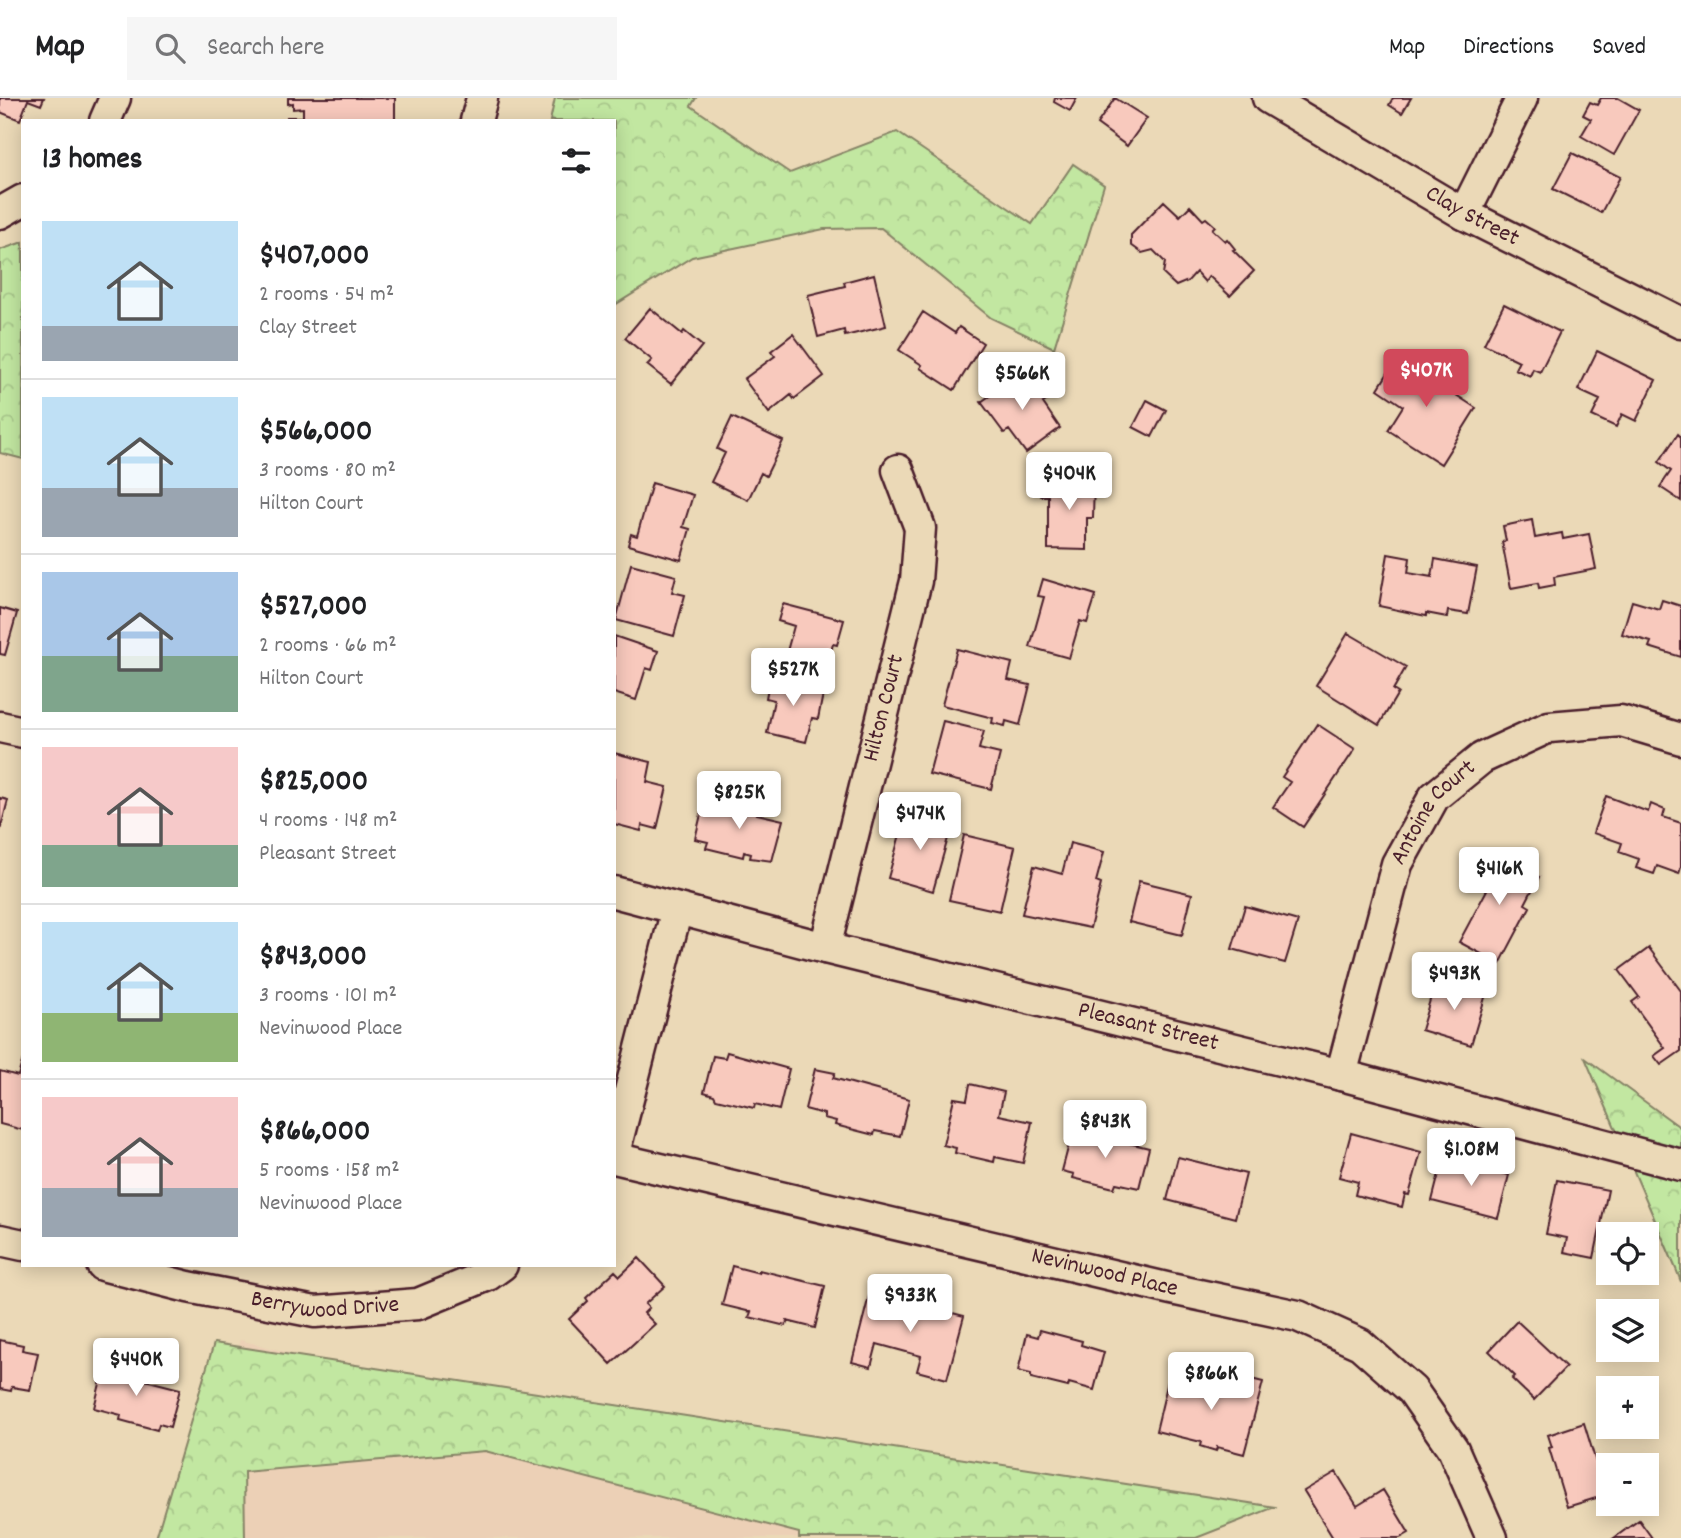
<!DOCTYPE html>
<html lang="en">
<head>
<meta charset="utf-8">
<style>
	:root { --surface:#fff; --page:#f6f6f6; --text:#202124; --muted:#757577; --line:#e0e0e0; --accent:#d1495b }
	body { margin:0; font-family:Dekko,sans-serif; background:var(--page); color:var(--text); height:100vh; display:flex; flex-direction:column; font-size:26px; white-space:nowrap }
	* { box-sizing:border-box; margin:0 }
	p { font-size:23px; color:var(--muted) }
	.icon { flex:none; width:38px; height:38px; fill:none; stroke:currentColor; stroke-width:2; stroke-linecap:round; stroke-linejoin:round }
	.map { position:relative; flex:1; overflow:hidden }
	.drawer { position:absolute; left:21px; top:21px; width:595px; height:1148px; display:flex; flex-direction:column; background:var(--surface); border-radius:0px; box-shadow:0 4px 18px #0003 }
	.drawer>* { flex:none }
	.controls { position:absolute; left:1596px; top:1124px; display:grid; gap:14px }
	.controls a { display:grid; place-items:center; width:63px; height:63px; border-radius:0px; background:var(--surface); box-shadow:0 4px 18px #0003; font-size:35px }
	.price { position:absolute; translate:-50% -60px; padding:0 16px; border-radius:7px; background:#fff; color:#222; font-size:23px; line-height:46px; filter:drop-shadow(0 2px 4px #0008) }
	.price::after { content:''; position:absolute; left:50%; top:42px; width:21px; height:16px; margin-left:-10px; background:inherit; clip-path:polygon(0 0,100% 0,50% 100%) }
	.price.current { background:var(--accent); color:#fff }
	ul { padding:0; list-style:none }
	li { display:flex; align-items:center; gap:21px; height:175px; padding:0 21px }
	li+li { border-top:2px solid var(--line) }
	li span { display:grid; place-items:center; flex:none; width:196px; height:140px; border-radius:0px; color:#555 }
	li>.icon { margin-inline-start:auto }
	span .icon { width:84px; height:84px; fill:#fffc; stroke-width:1 }
	li b { font-size:30px }
	h2 { display:flex; justify-content:space-between; align-items:center; height:84px; padding:0 21px; font-size:30px }
	header { display:flex; align-items:center; gap:42px; box-sizing:border-box; height:98px; padding:0 35px; background:var(--surface); border-bottom:2px solid var(--line) }
	header strong { font-size:33px }
	nav { display:flex; gap:38px; margin-inline-start:auto; font-size:24px }
	.search { width:490px; height:63px; background:var(--page); display:flex; align-items:center; gap:18px; box-sizing:border-box; padding:0 24px; border-radius:0px; color:var(--muted); font-size:26px }
	.map>svg:first-child { display:block }
	.built { fill:#ecd0b6 }
	.forest { fill:url(#forest-crowns); stroke:#868366; stroke-width:2 }
	.building { fill:#f8c9bd; stroke:#4a1f2b; stroke-width:2 }
	.lines { fill:none; stroke-linecap:round; stroke-linejoin:round }
	.minor-casing { stroke:#4a1f2b; stroke-width:35 }
	.minor { stroke:#ebd9b7; stroke-width:30 }
	.labels { text-anchor:middle; dominant-baseline:central; stroke-width:7; stroke-linejoin:round; paint-order:stroke }
	.street-label { font-size:24px; fill:#4a1f2b; stroke:#ebd9b7 }
</style>
</head>
<body>
<header>
<strong>Map</strong>
<div class="search"><svg class="icon" aria-label="search" viewBox="0 0 24 24"><circle cx="10" cy="10" r="6"/><path d="M15 15l6 6"/></svg>Search here</div>
<nav><a>Map</a><a>Directions</a><a>Saved</a></nav>
</header>
<div class="map">
<svg width="1681" height="1440" viewBox="0 0 1681 1440">
	<defs>
		<pattern id="forest-crowns" width="20" height="18" patternUnits="userSpaceOnUse" patternTransform="scale(1.75)"><rect width="20" height="18" fill="#c2e7a1"/><path d="M2 6a3 3 0 1 1 6 0M12 15a3 3 0 1 1 6 0" fill="none" stroke="#a8c68b"/></pattern>
	</defs>
	<rect width="100%" height="100%" fill="#ebd9b7"/>
	<filter id="ink" filterUnits="userSpaceOnUse"><feTurbulence type="fractalNoise" baseFrequency=".0143" numOctaves="2"/><feDisplacementMap in="SourceGraphic" scale="14" xChannelSelector="R" yChannelSelector="G"/><feConvolveMatrix kernelMatrix="1 2 1 2 8 2 1 2 1" color-interpolation-filters="sRGB"/></filter>
	<g filter="url(#ink)">
		<!-- built -->
		<path class="built" d="M240,1242L297,1257L938,1368L1000,1440H174Z"/>
		<!-- forest -->
		<path class="forest" d="M555,0H696L691,8L790,75L897,34L1032,126L1073,66L1104,87L1054,250L991,220L881,130L824,131L692,159L615,207L614,211V23H550Z
			M23,144V361L0,355V152Z
			M1585,960L1681,1030V1184L1676,1171Z
			M214,1245L1275,1409L1196,1440H799V1435L485,1353L244,1374L245,1440H156Z"/>
		<!-- building -->
		<path class="building" d="M0,0H44L41,7L28,2L20,22L0,14Z
			M288,0H395V23H287V19H303V10L293,11V5L288,6Z
			M1055,0H1077L1070,13L1054,4Z
			M1115,0L1147,20L1127,48L1097,26Z
			M1393,0H1411L1402,15L1389,7Z
			M1601,0H1618L1639,12L1614,57L1581,38L1591,21L1583,17L1590,4L1597,7Z
			M1572,55L1620,79L1601,115L1553,91Z
			M1164,103L1180,118L1190,108L1203,122L1206,120L1215,128L1212,131L1225,143L1227,141L1235,151L1233,152L1254,173L1230,198L1209,178L1205,184L1196,174L1188,183L1176,188L1163,176L1165,164L1153,152L1142,155L1131,147V137Z
			M874,176L886,228L845,238L844,232L818,239L808,197L845,188L844,184Z
			M1504,206L1560,234L1540,274L1533,271L1530,278L1515,271L1519,263L1484,246Z
			M650,210L682,236L684,233L702,248L671,286L647,267L652,262L625,240Z
			M923,214L955,235L959,229L983,245L954,292L920,270L922,267L899,252Z
			M793,236L824,278L794,301L791,297L769,315L744,281L775,258L771,253Z
			M1597,253L1656,282L1636,323L1622,316L1616,329L1592,318L1600,302L1578,292Z
			M1398,259L1422,275L1428,265L1443,274L1440,278L1454,287L1450,293L1476,310L1441,366L1388,332L1403,308L1378,291Z
			M1026,272L1048,302L1043,305L1060,330L1026,355L1009,332L1004,335L981,304Z
			M1147,302L1166,312L1152,339L1133,329Z
			M732,319L783,343L766,378L761,375L748,402L711,384L725,355L717,351Z
			M1678,336L1681,339V403L1660,389L1671,373L1659,364Z
			M1042,381H1094L1093,420H1087V452L1048,451V398H1041Z
			M652,385L693,397L683,429L690,431L681,462L628,447L631,436L637,438Z
			M1532,422L1535,440L1562,435L1563,441L1589,436L1596,471L1554,479L1555,487L1539,490L1538,485L1511,490L1502,444L1506,443L1503,428Z
			M1388,456L1410,460L1408,475L1432,479L1435,461L1477,469L1468,516L1448,513L1447,519L1426,515V518L1379,508Z
			M631,466L676,478L672,494L685,497L674,538L616,522Z
			M1043,481L1096,497L1087,525L1080,523L1069,560L1030,549L1044,499L1038,498Z
			M1662,502L1681,508V559L1649,549L1651,544L1622,536L1632,503L1659,511Z
			M783,506L844,522L837,547L833,546L825,575L784,564L794,528L778,523Z
			M0,510L17,515L5,557L0,556Z
			M1348,535L1406,569L1393,592L1398,595L1379,627L1316,588Z
			M614,538L658,553L652,572L646,570L636,602L614,595Z
			M957,551L1012,565L1008,582L1030,587L1020,627L1006,623L1005,628L992,625L993,620L942,607Z
			M770,579L824,591L818,621L812,620L806,644L767,635L774,602L766,600Z
			M943,623L984,633L979,651L1000,656L991,691L929,676Z
			M1317,626L1355,651L1303,729L1273,709L1290,684L1282,679Z
			M614,655L651,664L647,684L667,689L657,731L642,727L641,733L614,726Z
			M1606,698L1648,714L1651,706L1665,712L1663,719L1681,725V769L1679,776L1657,768L1654,776L1636,770L1639,761L1619,754L1622,745L1593,735Z
			M0,700L8,702L0,733Z
			M718,702L758,712L757,716L783,722L772,763L750,760L751,756L744,754L743,759L706,750L708,744L695,741L704,704L717,707Z
			M913,715L952,726L933,793L888,780L902,729L908,731Z
			M964,737L1015,749L1000,813L949,802Z
			M1070,745L1104,754L1096,784L1101,786L1090,830L1022,816L1034,768L1062,776Z
			M1491,753L1539,779L1525,806L1530,809L1500,866L1459,844L1488,790L1475,783Z
			M1139,783L1192,796L1182,837L1129,824Z
			M1245,808L1298,823L1285,865L1232,851Z
			M1649,850L1681,893V953L1661,967L1654,958L1665,950L1632,904L1639,899L1619,872Z
			M1436,882L1486,896L1471,947L1421,932Z
			M727,954L789,971L779,1012L755,1006L754,1010L716,1001L714,997L704,994L713,958L725,960Z
			M23,961V1032L0,1026V973L18,978Z
			M815,971L835,975L833,980L909,1001L900,1038L875,1033L874,1037L835,1027L836,1023L824,1020V1016L805,1011Z
			M970,986L1004,994L999,1017L1032,1024L1023,1065L995,1059L994,1064L955,1055L956,1050L943,1047L954,1000L967,1002Z
			M1073,1031L1149,1050L1139,1090L1116,1085L1114,1090L1073,1080L1074,1076L1062,1073Z
			M1351,1035L1421,1054L1409,1097L1405,1096L1402,1109L1355,1097L1358,1084L1339,1079Z
			M1178,1059L1246,1076L1235,1120L1167,1102Z
			M1443,1060L1509,1077L1498,1120L1432,1103Z
			M1557,1082L1608,1092L1594,1160L1564,1154L1567,1140L1546,1136Z
			M639,1160L665,1188L645,1206L649,1210L644,1215L655,1226L611,1266L569,1221L588,1203L586,1200L615,1173L620,1178Z
			M732,1168L759,1175V1172L825,1188L815,1230L787,1223L786,1228L749,1219L751,1214L722,1207Z
			M869,1198L897,1206L898,1201L964,1218L947,1281L917,1273L921,1258L877,1246L871,1269L852,1264Z
			M1517,1223L1566,1269L1534,1302L1512,1281L1515,1278L1489,1253Z
			M1040,1232L1082,1243L1081,1247L1104,1254L1094,1292L1069,1285L1068,1289L1031,1280V1276L1018,1273L1027,1236L1038,1239Z
			M0,1242L23,1247L22,1252L38,1255L30,1292L12,1289L11,1293L0,1291Z
			M105,1265L130,1271L129,1278L180,1291L170,1329L159,1326L157,1332L120,1322L121,1317L94,1310Z
			M1228,1275L1263,1284L1244,1356L1217,1349L1216,1353L1200,1348L1201,1344L1156,1333L1169,1279L1223,1293Z
			M1584,1325L1606,1397L1567,1409L1549,1350L1552,1349L1548,1337Z
			M1336,1374L1357,1408L1383,1392L1409,1435L1400,1440H1333L1304,1393Z
			M1639,1422L1652,1440H1614Z"/>
		<g class="lines">
			<defs>
				<g id="minor">
					<path id="s1" d="M1268,0L1464,116L1681,225"/>
					<path d="M105,23L115,0"/>
					<path d="M476,23L482,0"/>
					<path d="M0,115L23,102"/>
					<path d="M1464,116L1522,0"/>
					<path d="M0,629L23,634"/>
					<path id="s2" d="M614,794L825,850L1341,977L1681,1067"/>
					<path id="s3" d="M825,850L916,483L920,430L898,372"/>
					<path id="s4" d="M1341,977L1397,766L1434,699L1482,660L1549,629L1621,623L1681,641"/>
					<path d="M614,1055L677,811"/>
					<path id="s5" d="M614,1060L1171,1191L1298,1218L1360,1246L1412,1292L1453,1351L1492,1440"/>
					<path d="M0,1142L23,1147"/>
					<path id="s6" d="M102,1167L188,1189L315,1214L418,1206L488,1177L502,1167"/>
				</g>
			</defs>
			<!-- minor casing -->
			<use href="#minor" class="minor-casing"/>
			<!-- minor -->
			<use href="#minor" class="minor"/>
		</g>
	</g>
	<g class="labels">
		<!-- street labels -->
		<g class="street-label">
			<text stroke="none"><textPath href="#s1" startOffset="236">Clay Street</textPath></text>
			<text stroke="none"><textPath href="#s3" startOffset="247">Hilton Court</textPath></text>
			<text stroke="none"><textPath href="#s4" startOffset="282">Antoine Court</textPath></text>
			<text stroke="none"><textPath href="#s2" startOffset="551">Pleasant Street</textPath></text>
			<text stroke="none"><textPath href="#s5" startOffset="504">Nevinwood Place</textPath></text>
			<text stroke="none"><textPath href="#s6" startOffset="228">Berrywood Drive</textPath></text>
		</g>
	</g>
</svg>
<div class="controls">
<a><svg class="icon" aria-label="locate" viewBox="0 0 24 24"><circle cx="12" cy="12" r="6"/><path d="M12 2v4M12 18v4M2 12h4M18 12h4"/></svg></a>
<a><svg class="icon" aria-label="layers" viewBox="0 0 24 24"><path d="M12 4l9 5-9 5-9-5zM3 14l9 5 9-5"/></svg></a>
<a>+</a>
<a>−</a>
</div>
<b class="price current" style="left:1426px;top:311px">$407K</b>
<b class="price" style="left:1022px;top:314px">$566K</b>
<b class="price" style="left:1069px;top:414px">$404K</b>
<b class="price" style="left:793px;top:610px">$527K</b>
<b class="price" style="left:739px;top:733px">$825K</b>
<b class="price" style="left:920px;top:754px">$474K</b>
<b class="price" style="left:1499px;top:809px">$416K</b>
<b class="price" style="left:1454px;top:914px">$493K</b>
<b class="price" style="left:1105px;top:1062px">$843K</b>
<b class="price" style="left:1471px;top:1090px">$1.08M</b>
<b class="price" style="left:910px;top:1236px">$933K</b>
<b class="price" style="left:136px;top:1300px">$440K</b>
<b class="price" style="left:1211px;top:1314px">$866K</b>
<section class="drawer">
<h2>13 homes<svg class="icon" aria-label="filters" viewBox="0 0 24 24"><path d="M4 7h16M4 17h16"/><circle cx="9" cy="7" r="2"/><circle cx="15" cy="17" r="2"/></svg></h2>
<ul>
<li><span style="background:linear-gradient(#bfe0f5 75%,#9aa5b1 0)"><svg class="icon" aria-label="home" viewBox="0 0 24 24"><path d="M3 11l9-7 9 7M6 9v11h12V9"/></svg></span><div><b>$407,000</b><p>2 rooms · 54 m²</p><p>Clay Street</p></div></li>
<li><span style="background:linear-gradient(#bfe0f5 65%,#9aa5b1 0)"><svg class="icon" aria-label="home" viewBox="0 0 24 24"><path d="M3 11l9-7 9 7M6 9v11h12V9"/></svg></span><div><b>$566,000</b><p>3 rooms · 80 m²</p><p>Hilton Court</p></div></li>
<li><span style="background:linear-gradient(#a9c7e8 60%,#7fa58c 0)"><svg class="icon" aria-label="home" viewBox="0 0 24 24"><path d="M3 11l9-7 9 7M6 9v11h12V9"/></svg></span><div><b>$527,000</b><p>2 rooms · 66 m²</p><p>Hilton Court</p></div></li>
<li><span style="background:linear-gradient(#f6c9c9 70%,#7fa58c 0)"><svg class="icon" aria-label="home" viewBox="0 0 24 24"><path d="M3 11l9-7 9 7M6 9v11h12V9"/></svg></span><div><b>$825,000</b><p>4 rooms · 148 m²</p><p>Pleasant Street</p></div></li>
<li><span style="background:linear-gradient(#bfe0f5 65%,#8fb573 0)"><svg class="icon" aria-label="home" viewBox="0 0 24 24"><path d="M3 11l9-7 9 7M6 9v11h12V9"/></svg></span><div><b>$843,000</b><p>3 rooms · 101 m²</p><p>Nevinwood Place</p></div></li>
<li><span style="background:linear-gradient(#f6c9c9 65%,#9aa5b1 0)"><svg class="icon" aria-label="home" viewBox="0 0 24 24"><path d="M3 11l9-7 9 7M6 9v11h12V9"/></svg></span><div><b>$866,000</b><p>5 rooms · 158 m²</p><p>Nevinwood Place</p></div></li>
</ul>
</section>
</div>
</body>
</html>
